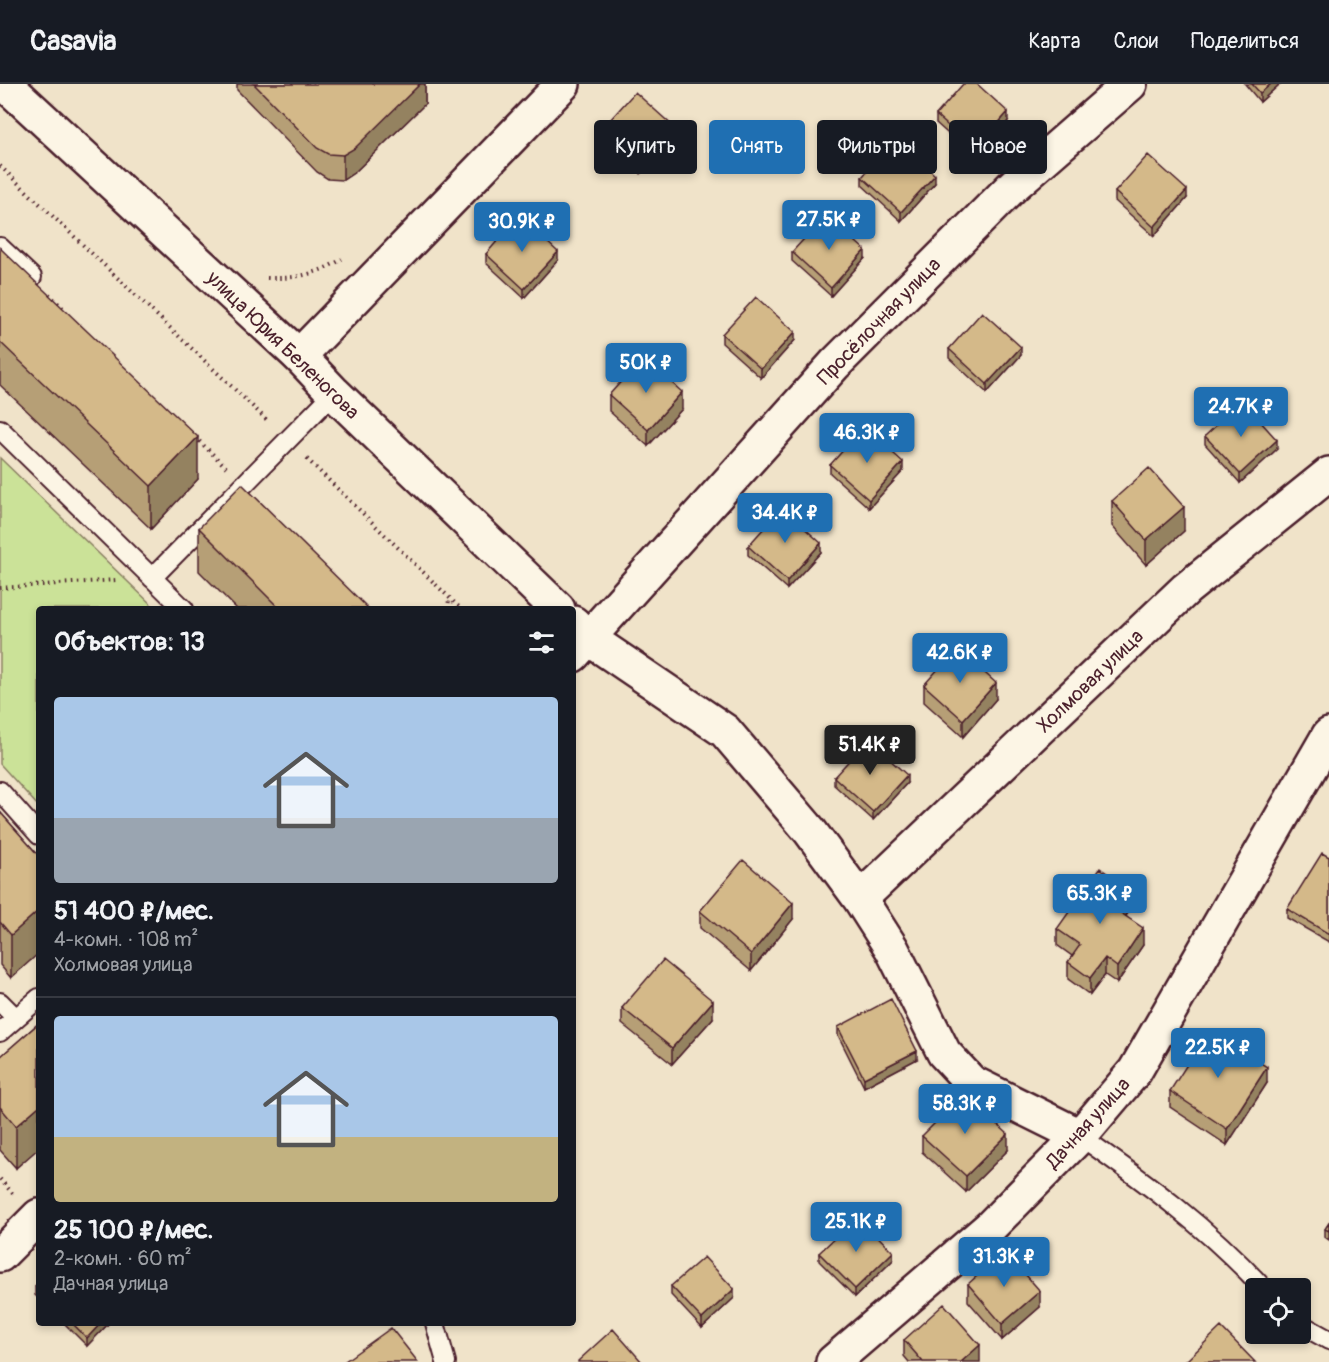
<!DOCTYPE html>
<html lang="ru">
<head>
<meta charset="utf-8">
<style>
	:root { --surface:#171b24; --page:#242831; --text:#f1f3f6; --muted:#9ea1a6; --line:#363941; --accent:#1f6fb2 }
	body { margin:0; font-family:Pangolin,sans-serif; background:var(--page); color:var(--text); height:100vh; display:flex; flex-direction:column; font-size:22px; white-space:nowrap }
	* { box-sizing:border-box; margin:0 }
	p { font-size:20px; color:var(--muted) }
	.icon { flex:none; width:33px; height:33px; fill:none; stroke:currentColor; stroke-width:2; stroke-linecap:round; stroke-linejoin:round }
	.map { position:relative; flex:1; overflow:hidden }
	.panel { position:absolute; left:36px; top:522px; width:540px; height:720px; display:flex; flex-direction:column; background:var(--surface); border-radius:6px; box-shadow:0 3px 9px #0003 }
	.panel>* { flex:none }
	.top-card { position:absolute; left:594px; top:36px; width:570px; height:54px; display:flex; gap:12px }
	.buttons { position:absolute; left:1245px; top:1194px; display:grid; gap:12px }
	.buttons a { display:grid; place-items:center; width:66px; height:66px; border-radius:6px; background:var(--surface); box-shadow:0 3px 9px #0003; font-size:30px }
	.price { position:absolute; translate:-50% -51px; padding:0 14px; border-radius:6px; background:var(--accent); color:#fff; font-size:20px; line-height:39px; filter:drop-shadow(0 2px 3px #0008) }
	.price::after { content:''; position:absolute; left:50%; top:36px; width:18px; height:14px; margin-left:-9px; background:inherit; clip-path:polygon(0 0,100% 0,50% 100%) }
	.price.active { background:#222; color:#fff }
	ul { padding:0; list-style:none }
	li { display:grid; align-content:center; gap:12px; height:318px; padding:0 18px }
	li+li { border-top:2px solid var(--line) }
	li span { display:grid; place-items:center; height:186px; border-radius:6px; color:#555 }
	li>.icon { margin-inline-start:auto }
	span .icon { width:108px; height:108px; fill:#fffc; stroke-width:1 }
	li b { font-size:26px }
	h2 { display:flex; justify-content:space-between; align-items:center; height:72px; padding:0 18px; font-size:26px }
	.pill { padding:0 21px; border-radius:6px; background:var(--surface); box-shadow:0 3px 9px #0003; font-size:21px; line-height:54px }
	.pill.active { background:var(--accent); color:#fff }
	header { display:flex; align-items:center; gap:36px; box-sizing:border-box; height:84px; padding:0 30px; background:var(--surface); border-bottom:2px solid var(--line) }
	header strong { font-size:28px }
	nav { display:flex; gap:33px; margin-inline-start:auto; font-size:21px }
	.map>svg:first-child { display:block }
	.green { fill:#cbe298; stroke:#8a8062; stroke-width:1.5 }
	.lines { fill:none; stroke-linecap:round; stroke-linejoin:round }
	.lane-casing { stroke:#4a1f2b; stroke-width:22 }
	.street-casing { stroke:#4a1f2b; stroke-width:38 }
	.secondary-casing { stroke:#4a1f2b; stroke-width:38 }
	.path { stroke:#4a1f2b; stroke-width:4; stroke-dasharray:1.5 4.5; stroke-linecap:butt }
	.lane { stroke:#fcf5e5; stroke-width:18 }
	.street { stroke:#fcf5e5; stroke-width:33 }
	.secondary { stroke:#fcf5e5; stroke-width:33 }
	.wall { fill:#b69f76; stroke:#4a1f2b; stroke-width:1.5 }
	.shaded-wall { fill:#948260; stroke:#4a1f2b; stroke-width:1.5 }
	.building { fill:#d4b989; stroke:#4a1f2b; stroke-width:1.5 }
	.labels { text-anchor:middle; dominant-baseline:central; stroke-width:6; stroke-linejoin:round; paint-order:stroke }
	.street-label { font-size:20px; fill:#4a1f2b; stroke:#fcf5e5 }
</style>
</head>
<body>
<header>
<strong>Casavia</strong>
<nav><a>Карта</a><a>Слои</a><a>Поделиться</a></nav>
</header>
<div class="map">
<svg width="1329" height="1278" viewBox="0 0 1329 1278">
	<rect width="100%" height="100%" fill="#f0e3c9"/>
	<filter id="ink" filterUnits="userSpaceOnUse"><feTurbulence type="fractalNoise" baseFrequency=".0167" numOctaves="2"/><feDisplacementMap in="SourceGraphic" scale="12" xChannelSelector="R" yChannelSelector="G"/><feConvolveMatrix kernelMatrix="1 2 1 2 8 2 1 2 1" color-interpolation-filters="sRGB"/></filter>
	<g filter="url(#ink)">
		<!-- green -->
		<path class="green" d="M0,374L156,525H39V723L0,680Z"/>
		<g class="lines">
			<defs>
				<path id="lane" d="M0,163L32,193
					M0,345L184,525
					M152,494L334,309
					M0,707L39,751
					M0,918L16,934
					M0,948L39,914
					M1080,1052C1147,1099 1208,1144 1263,1204
					M435,1239L446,1278
					M1300,1240L1329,1256"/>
				<path id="street" d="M299,272L334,309L558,525
					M573,539L588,554L725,647L810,747L860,815L892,865L944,969L971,998L1080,1052
					M573,571L835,280L1014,101L1130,0
					M860,815L1186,505L1329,390
					M0,1171L39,1132
					M833,1278L989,1144L1080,1052L1135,987L1329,651"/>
				<path id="secondary" d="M5,0L299,272L563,0"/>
			</defs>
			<!-- lane casing -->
			<use href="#lane" class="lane-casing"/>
			<!-- street casing -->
			<use href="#street" class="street-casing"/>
			<!-- secondary casing -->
			<use href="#secondary" class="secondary-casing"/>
			<!-- path -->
			<path class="path" d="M0,82L269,338
				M267,194C296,195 318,190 342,175
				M49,210L65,226
				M195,353L226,383
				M307,375L461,525
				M0,504L116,496
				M448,525L449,514
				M0,1095L14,1111"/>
			<!-- lane -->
			<use href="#lane" class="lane"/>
			<!-- street -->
			<use href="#street" class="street"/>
			<!-- secondary -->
			<use href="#secondary" class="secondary"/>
		</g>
		<!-- wall -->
		<path class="wall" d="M237,0H425V20L355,88L343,96L328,95L317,88L237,6Z
			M1245,0H1280L1260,18Z
			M936,31L1008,37L975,74L936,39Z
			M602,45L674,51L641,89L602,54Z
			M862,93L935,99L901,137L862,101Z
			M1115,108L1187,114L1154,152L1115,117Z
			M0,164L198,395L151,445L0,301Z
			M792,168L865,174L831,212L792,177Z
			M486,170L558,176L524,214L486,179Z
			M722,250L795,256L761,294L722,259Z
			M949,265L1021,271L987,309L949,274Z
			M609,311L682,325L648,362L609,327Z
			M1205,352L1277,365L1240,399L1205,360Z
			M830,381L903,387L869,424L830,389Z
			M1112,417L1184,447L1146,481L1112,442Z
			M199,444L368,525H237L199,487Z
			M748,462L821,468L787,505L748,471Z
			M924,601L996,615L963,653L924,618Z
			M834,693L907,699L873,736L834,701Z
			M0,728L39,772L11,894L0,881Z
			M1329,773V858L1287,834V825Z
			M1132,823L1126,832L1143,861L1117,899L1105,891L1090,911L1068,895V878L1072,872L1057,861V845Z
			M700,827L793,835L751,887L700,844Z
			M622,924L713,934L672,980L622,940Z
			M39,939L16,1084L0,1066V973Z
			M838,943L917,975L864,1003L838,951Z
			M1267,999L1227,1061L1170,1023V1007Z
			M922,1052L1008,1066L966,1108L922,1068Z
			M1329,1139V1156L1325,1153V1145Z
			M819,1169L893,1176L855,1213L819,1177Z
			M39,1198V1215L35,1211V1202Z
			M968,1200L1040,1223L1002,1256L968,1217Z
			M671,1202L734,1214L702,1244L671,1211Z
			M64,1239H109L87,1262Z
			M904,1256L980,1277L909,1278L904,1272Z"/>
		<!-- shaded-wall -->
		<path class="shaded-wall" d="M420,0H425V20L355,88L343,96V71Z
			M1271,0H1280L1260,18V9Z
			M1008,28V37L975,74V66Z
			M674,43V51L641,89V81Z
			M935,91V99L901,137V128Z
			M1187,106V114L1154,152V143Z
			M865,166V174L831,212V204Z
			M558,168V176L524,214V205Z
			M795,248V256L761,294V285Z
			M1021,263V271L987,309V300Z
			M682,308V325L648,362V346Z
			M198,353V395L151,445V402Z
			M1277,356V365L1240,399V390Z
			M903,378V387L869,424V416Z
			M1184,423V447L1146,481V456Z
			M821,459V468L787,505V497Z
			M996,599V615L963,653V636Z
			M907,691V699L873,736V728Z
			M1132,807V823L1118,843V827Z
			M793,819V835L751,887V870Z
			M39,826V869L11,894V851Z
			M1143,844V861L1117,899V883Z
			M1105,874V891L1090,911V894Z
			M713,917V934L672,980V964Z
			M917,967V975L864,1003V994Z
			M1267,983V999L1227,1061V1045Z
			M39,1022V1064L16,1084V1042Z
			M1008,1050V1066L966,1108V1092Z
			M893,1168V1176L855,1213V1205Z
			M734,1205V1214L702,1244V1235Z
			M1040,1207V1223L1002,1256V1240Z
			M101,1239H109L87,1262V1254Z
			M980,1261V1278H961Z"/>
		<!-- building -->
		<path class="building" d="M254,0H420L355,64L343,71L328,70L317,64Z
			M963,0H977L1008,28L975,66L936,31Z
			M1252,0H1271L1260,9Z
			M635,8L674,43L641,81L602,45Z
			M896,55L935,91L901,128L862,93Z
			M1148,71L1187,106L1154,143L1115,108Z
			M826,131L865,166L831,204L792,168Z
			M519,132L558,168L524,205L486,170Z
			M0,164L198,353L151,402L0,258Z
			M756,213L795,248L761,285L722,250Z
			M982,228L1021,263L987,300L949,265Z
			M643,273L682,308L648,346L609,311Z
			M1242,317L1277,356L1240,390L1205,352Z
			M864,343L903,378L869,416L830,381Z
			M1149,384L1184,423L1146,456L1112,417Z
			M242,400L368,524L280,525L199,444Z
			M782,424L821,459L787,497L748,462Z
			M957,564L996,599L963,636L924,601Z
			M868,656L907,691L873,728L834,693Z
			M0,728L39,772V826L11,851L0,838Z
			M1322,769L1329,773V850L1287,825Z
			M743,776L793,819L751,870L700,827Z
			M1100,784L1132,807L1118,827L1143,844L1117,883L1105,874L1090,894L1068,878L1080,861L1057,845Z
			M663,876L713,917L672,964L622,924Z
			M891,915L917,967L864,994L838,943Z
			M39,939V1022L16,1042L0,1023V973Z
			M1209,946L1267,983L1227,1045L1170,1007Z
			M964,1010L1008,1050L966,1092L922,1052Z
			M858,1132L893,1168L855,1205L819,1169Z
			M1329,1139V1147L1325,1145Z
			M1005,1167L1040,1207L1002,1240L968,1200Z
			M704,1173L734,1205L702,1235L671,1202Z
			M39,1198V1207L35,1202Z
			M944,1220L980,1261L961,1278H923L904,1256Z
			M72,1239H101L87,1254Z
			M1221,1243L1255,1278H1185Z
			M391,1244L418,1278H346L345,1277Z
			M613,1245L642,1278H578V1277Z"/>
	</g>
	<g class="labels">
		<!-- street labels -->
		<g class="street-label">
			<text transform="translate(879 237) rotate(-46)">Просёлочная улица</text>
			<text transform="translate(283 261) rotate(44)">улица Юрия Беленогова</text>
			<text transform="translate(1090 597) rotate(-44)">Холмовая улица</text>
			<text transform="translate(1088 1039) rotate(-48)">Дачная улица</text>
		</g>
	</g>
</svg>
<div class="buttons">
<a><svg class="icon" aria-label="locate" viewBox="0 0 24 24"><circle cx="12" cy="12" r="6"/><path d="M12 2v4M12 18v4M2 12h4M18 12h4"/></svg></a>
</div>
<b class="price" style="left:829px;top:167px">27.5K ₽</b>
<b class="price" style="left:522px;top:169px">30.9K ₽</b>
<b class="price" style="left:646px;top:310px">50K ₽</b>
<b class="price" style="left:1241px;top:354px">24.7K ₽</b>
<b class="price" style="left:867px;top:380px">46.3K ₽</b>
<b class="price" style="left:785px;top:460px">34.4K ₽</b>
<b class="price" style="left:960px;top:600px">42.6K ₽</b>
<b class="price active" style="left:870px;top:692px">51.4K ₽</b>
<b class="price" style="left:1100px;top:841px">65.3K ₽</b>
<b class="price" style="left:1218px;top:995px">22.5K ₽</b>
<b class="price" style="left:965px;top:1051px">58.3K ₽</b>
<b class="price" style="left:856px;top:1169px">25.1K ₽</b>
<b class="price" style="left:1004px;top:1204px">31.3K ₽</b>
<div class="top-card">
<a class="pill">Купить</a>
<a class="pill active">Снять</a>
<a class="pill">Фильтры</a>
<a class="pill">Новое</a>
</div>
<section class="panel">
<h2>Объектов: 13<svg class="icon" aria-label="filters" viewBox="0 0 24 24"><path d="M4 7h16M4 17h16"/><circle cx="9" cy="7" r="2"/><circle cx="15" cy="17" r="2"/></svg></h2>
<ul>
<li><span style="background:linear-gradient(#a9c7e8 65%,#9aa5b1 0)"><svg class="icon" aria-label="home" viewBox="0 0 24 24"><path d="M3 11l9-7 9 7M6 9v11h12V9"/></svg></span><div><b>51 400 ₽/мес.</b><p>4-комн. · 108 m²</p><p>Холмовая улица</p></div></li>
<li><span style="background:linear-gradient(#a9c7e8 65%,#c2b280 0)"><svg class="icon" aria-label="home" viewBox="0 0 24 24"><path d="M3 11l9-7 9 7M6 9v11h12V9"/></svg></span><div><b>25 100 ₽/мес.</b><p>2-комн. · 60 m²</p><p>Дачная улица</p></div></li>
</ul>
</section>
</div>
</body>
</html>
